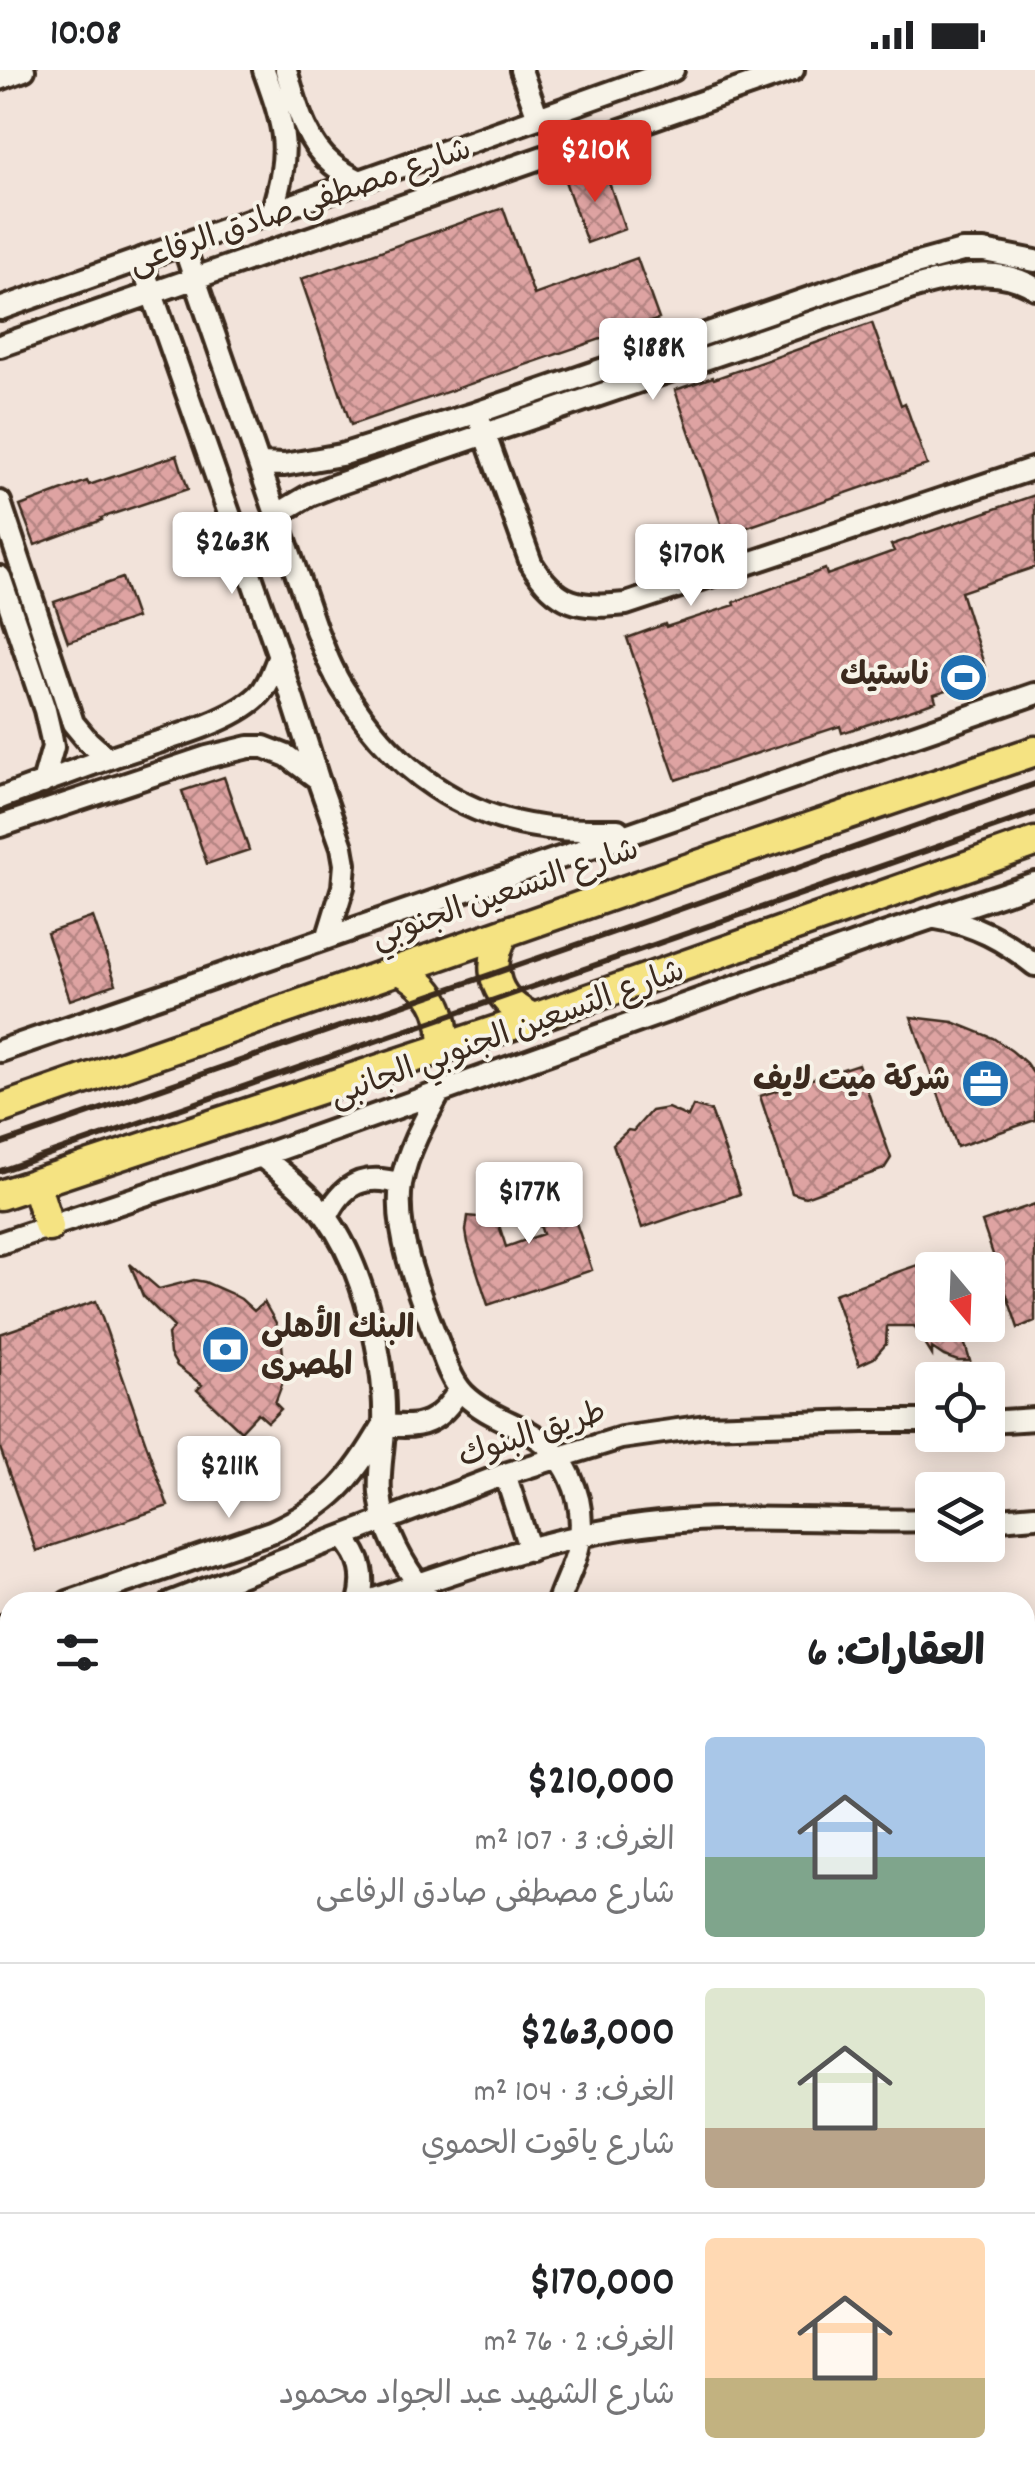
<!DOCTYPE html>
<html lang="ar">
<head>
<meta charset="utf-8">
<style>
	:root { --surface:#fff; --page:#f6f6f6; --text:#202124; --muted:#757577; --line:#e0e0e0; --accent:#d93025 }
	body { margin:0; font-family:Dekko,"Playpen Sans Arabic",sans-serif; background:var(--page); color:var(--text); direction:rtl; height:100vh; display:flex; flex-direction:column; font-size:38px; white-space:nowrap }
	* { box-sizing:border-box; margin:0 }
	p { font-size:32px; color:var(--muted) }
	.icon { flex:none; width:55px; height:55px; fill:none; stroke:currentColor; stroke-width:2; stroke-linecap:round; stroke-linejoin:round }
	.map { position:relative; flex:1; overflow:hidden; direction:ltr }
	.drawer { position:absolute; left:0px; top:1522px; width:1035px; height:892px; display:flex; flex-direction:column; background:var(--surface); border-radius:30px 30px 0 0; box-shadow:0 5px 25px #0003; direction:rtl }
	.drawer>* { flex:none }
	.needle { width:65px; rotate:161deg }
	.buttons { position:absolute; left:915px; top:1182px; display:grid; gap:20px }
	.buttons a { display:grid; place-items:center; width:90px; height:90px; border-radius:10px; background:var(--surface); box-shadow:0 5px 25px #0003; font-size:50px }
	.price { position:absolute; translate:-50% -85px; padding:0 22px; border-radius:10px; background:#fff; color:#222; font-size:32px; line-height:65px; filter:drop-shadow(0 2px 5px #0008) }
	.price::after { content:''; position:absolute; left:50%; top:60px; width:30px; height:22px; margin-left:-15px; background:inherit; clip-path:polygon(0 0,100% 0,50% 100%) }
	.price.selected { background:var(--accent); color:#fff }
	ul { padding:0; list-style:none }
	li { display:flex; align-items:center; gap:30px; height:250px; padding:0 50px }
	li+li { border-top:2px solid var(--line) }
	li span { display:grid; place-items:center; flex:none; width:280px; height:200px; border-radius:10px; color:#555 }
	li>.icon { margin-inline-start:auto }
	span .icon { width:120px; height:120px; fill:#fffc; stroke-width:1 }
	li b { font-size:42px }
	h2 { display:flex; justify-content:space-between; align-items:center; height:120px; padding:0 50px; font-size:42px }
	.status { display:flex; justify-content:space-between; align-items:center; height:70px; padding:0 50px; background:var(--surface); direction:ltr }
	.status svg { height:28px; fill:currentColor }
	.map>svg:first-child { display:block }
	.building { fill:url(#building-cross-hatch); stroke:#3b2a1e; stroke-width:2.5 }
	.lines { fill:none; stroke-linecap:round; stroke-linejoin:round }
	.minor-casing { stroke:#3b2a1e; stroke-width:28 }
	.major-casing { stroke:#3b2a1e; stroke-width:32 }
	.highway-casing { stroke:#3b2a1e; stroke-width:35 }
	.minor { stroke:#f7f3e8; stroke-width:20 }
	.major { stroke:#f5e382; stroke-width:25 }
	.highway { stroke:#f5e382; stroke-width:28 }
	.rail { stroke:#3b2a1e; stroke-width:6 }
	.labels { text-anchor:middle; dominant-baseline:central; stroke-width:8; stroke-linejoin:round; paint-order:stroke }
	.street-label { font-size:32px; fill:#3b2a1e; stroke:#f7f3e8 }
	.poi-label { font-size:32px; font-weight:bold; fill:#3b2a1e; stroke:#f7f3e8; text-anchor:end }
</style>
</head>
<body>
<div class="status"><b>10:08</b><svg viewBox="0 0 49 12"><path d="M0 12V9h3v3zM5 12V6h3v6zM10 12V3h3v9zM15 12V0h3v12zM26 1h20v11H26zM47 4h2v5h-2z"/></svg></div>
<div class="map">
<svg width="1035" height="2413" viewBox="0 0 1035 2413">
	<defs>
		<pattern id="building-cross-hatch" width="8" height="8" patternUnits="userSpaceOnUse" patternTransform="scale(2.5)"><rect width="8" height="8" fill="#dea3a2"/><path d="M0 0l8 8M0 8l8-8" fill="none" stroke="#b58583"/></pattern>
	</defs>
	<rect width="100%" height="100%" fill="#f2e3da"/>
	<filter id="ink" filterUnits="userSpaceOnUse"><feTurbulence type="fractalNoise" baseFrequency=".01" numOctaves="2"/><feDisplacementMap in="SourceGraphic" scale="20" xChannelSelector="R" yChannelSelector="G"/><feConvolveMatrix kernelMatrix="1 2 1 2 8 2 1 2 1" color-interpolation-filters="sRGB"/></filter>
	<g filter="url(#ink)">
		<!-- building -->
		<path class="building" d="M604,98L625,159L587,173L565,111Z
			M503,138L534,225L637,188L659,249L351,355L301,209Z
			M872,253L901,335L905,333L927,395L725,465L675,320L713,307L714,309Z
			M177,385L188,419L101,448L102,450L35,475L20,436L87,411L89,415Z
			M1035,425V497L961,522L988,607L934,624L936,631L884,649L842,663L840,656L676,710L627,568L665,554L666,557L735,535L734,532L825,499L827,505L894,481L891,475Z
			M122,508L136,548L68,572L54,532Z
			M224,707L249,780L207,794L182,721Z
			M93,847L116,914L70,930L47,863Z
			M911,947L953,952L993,968L1012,981L1026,993L1035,1006V1050L957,1077Z
			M858,994L891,1088L884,1099L805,1127L792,1123L760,1026Z
			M693,1036L711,1041L740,1124L642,1158L613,1074L628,1060L633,1061L651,1041L668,1038L688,1047Z
			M533,1103H559L557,1128L567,1126L592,1200L488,1235L468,1173L466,1161L468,1146L497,1149L506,1177L543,1164L529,1123Z
			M1035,1134V1251L1018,1258L982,1152Z
			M932,1190V1255H959L970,1291H958L944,1286L932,1278V1285L914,1256H887L886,1274L874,1288L859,1295L834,1224Z
			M130,1194L159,1219L194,1210L205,1212L230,1223L241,1229L254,1241L264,1232L276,1253L282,1274L284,1294V1309L275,1333L281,1339L268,1352L258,1343L241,1361L197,1320L202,1315L177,1296L170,1284L168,1264L174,1257L143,1226Z
			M96,1231L168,1436L36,1481L0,1378V1264Z"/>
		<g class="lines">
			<defs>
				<path id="minor" d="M264,0C286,62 291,78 272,142
					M286,0C296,33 304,71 332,94C340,101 350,106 360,111
					M521,0L538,48
					M0,9L24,0
					M183,174L316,560C322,574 327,589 334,602C339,614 347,624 354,635C398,700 461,746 541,757C566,761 592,760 618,760
					M140,189L279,586L318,709L342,777L345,794L343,817L328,866
					M0,239L673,0
					M0,276L793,0
					M481,354L531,493C557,535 579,539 626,534L1035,398
					M260,394L284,395L341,385L476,343L830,221L900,198L962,181H984L1035,191
					M0,432L73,653L88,671L107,688
					M276,445L310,425L330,417L915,217C954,206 999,195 1035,218
					M0,507L45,640L51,666L53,677L43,713
					M0,728C37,715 72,701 109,688C150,673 227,656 258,626C269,615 273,600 279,586
					M0,756L207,687L249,677H264L287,686L318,709
					M936,848C975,854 1004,870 1035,895
					M0,981L1035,624
					M440,1022C424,1051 407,1081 401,1114C394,1161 417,1219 434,1262C442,1281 449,1309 464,1324C482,1342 508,1351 530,1363C566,1383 585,1426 580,1467C578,1489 565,1511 558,1532
					M261,1086C285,1105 310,1124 328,1149C364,1199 386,1292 384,1354C384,1377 378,1400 380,1423C383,1463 407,1502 432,1532
					M327,1148C342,1113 365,1103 401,1114
					M0,1173L261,1086L866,870L1035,813
					M988,1352L1035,1349
					M505,1404L530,1480
					M988,1450L1035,1446
					M344,1468C362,1488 366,1507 359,1532
					M68,1532L271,1462C331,1435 352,1410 384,1354C421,1361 441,1351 459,1320
					M172,1532L505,1404L621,1368L706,1356L863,1351H932
					M366,1532C461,1500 559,1463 659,1453C750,1443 842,1453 932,1450
					M0,1557L10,1553
					M0,1595L10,1591
					M0,1659L10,1655
					M1025,1874L1035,1871
					M1025,1974L1035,1971
					M0,2077L10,2073
					M0,2178L10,2174
					M1025,2350L1035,2346
					M161,2405L163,2413
					M209,2405L212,2413
					M851,2413L873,2405"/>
				<path id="major" d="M1016,2413L1035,2406"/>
				<path id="highway" d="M504,864C484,900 496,932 534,948
					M400,900C431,916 446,941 443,976
					M0,1039L675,803L1035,681
					M35,1113L49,1157
					M0,1125L534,948L1035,772"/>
			</defs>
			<!-- minor casing -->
			<use href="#minor" class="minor-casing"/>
			<!-- major casing -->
			<use href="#major" class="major-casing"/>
			<!-- highway casing -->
			<use href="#highway" class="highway-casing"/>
			<!-- minor -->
			<use href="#minor" class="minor"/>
			<!-- major -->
			<use href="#major" class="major"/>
			<!-- highway -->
			<use href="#highway" class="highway"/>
			<!-- rail -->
			<path class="rail" d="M0,1074L666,844L1035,714
				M0,1101L1035,743"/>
		</g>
	</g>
	<!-- icons -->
	<defs>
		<symbol id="stadium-disc" viewBox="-11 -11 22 22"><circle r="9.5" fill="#1f6fb2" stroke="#f7f3e8"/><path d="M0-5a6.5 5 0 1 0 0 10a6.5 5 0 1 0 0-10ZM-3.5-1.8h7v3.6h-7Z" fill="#fff"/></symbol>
		<symbol id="office-disc" viewBox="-11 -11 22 22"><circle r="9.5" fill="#1f6fb2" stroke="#f7f3e8"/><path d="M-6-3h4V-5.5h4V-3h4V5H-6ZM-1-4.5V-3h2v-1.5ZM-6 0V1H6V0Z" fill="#fff"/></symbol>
		<symbol id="bank-disc" viewBox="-11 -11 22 22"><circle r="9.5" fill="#1f6fb2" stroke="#f7f3e8"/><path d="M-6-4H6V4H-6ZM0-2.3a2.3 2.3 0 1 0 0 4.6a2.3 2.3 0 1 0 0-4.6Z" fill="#fff"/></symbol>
	</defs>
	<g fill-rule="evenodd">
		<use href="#stadium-disc" x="936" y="580" width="55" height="55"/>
		<use href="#office-disc" x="958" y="986" width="55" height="55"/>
		<use href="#bank-disc" x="198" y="1252" width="55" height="55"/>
	</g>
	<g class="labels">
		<!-- street labels -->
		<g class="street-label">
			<text transform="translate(301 139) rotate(-19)">شارع مصطفى صادق الرفاعى</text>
			<text transform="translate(506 826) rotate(-19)">شارع التسعين الجنوبي</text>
			<text transform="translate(508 966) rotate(-20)">شارع التسعين الجنوبي الجانبى</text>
			<text transform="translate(533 1367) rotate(-18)">طريق البنوك</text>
		</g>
		<!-- poi labels -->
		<g class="poi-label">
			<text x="929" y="608">ناستيك</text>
			<text x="950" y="1013">شركة ميت لايف</text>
			<text x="261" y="1261" text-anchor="start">البنك الأهلى<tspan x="261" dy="37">المصرى</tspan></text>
		</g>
	</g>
</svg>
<div class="buttons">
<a><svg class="needle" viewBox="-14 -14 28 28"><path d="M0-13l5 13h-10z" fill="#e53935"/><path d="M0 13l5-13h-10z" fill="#757577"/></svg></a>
<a><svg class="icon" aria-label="locate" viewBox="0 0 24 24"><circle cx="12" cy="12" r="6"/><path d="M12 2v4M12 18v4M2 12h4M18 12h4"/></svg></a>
<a><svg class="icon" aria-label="layers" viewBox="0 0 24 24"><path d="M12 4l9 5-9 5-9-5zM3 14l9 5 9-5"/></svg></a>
</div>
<b class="price selected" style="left:595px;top:135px">$210K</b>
<b class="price" style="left:653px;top:333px">$188K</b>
<b class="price" style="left:232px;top:527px">$263K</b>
<b class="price" style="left:691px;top:539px">$170K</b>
<b class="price" style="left:529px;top:1177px">$177K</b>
<b class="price" style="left:229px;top:1451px">$211K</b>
<section class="drawer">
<h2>العقارات: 6<svg class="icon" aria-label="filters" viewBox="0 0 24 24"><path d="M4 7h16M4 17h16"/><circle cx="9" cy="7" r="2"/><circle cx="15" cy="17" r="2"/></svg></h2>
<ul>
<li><span style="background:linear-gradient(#a9c7e8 60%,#7fa58c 0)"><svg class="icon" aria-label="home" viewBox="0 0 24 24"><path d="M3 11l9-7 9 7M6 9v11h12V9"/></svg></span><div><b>$210,000</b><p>الغرف: 3 · 107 m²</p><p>شارع مصطفى صادق الرفاعى</p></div></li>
<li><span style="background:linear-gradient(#dfe7d0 70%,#b9a48a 0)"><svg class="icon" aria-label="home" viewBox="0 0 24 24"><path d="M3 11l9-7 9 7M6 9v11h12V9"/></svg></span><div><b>$263,000</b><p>الغرف: 3 · 104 m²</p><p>شارع ياقوت الحموي</p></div></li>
<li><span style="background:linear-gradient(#ffd9b3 70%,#c2b280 0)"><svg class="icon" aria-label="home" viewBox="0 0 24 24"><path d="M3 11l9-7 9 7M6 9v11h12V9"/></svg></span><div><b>$170,000</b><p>الغرف: 2 · 76 m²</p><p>شارع الشهيد عبد الجواد محمود</p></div></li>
</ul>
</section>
</div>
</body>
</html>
